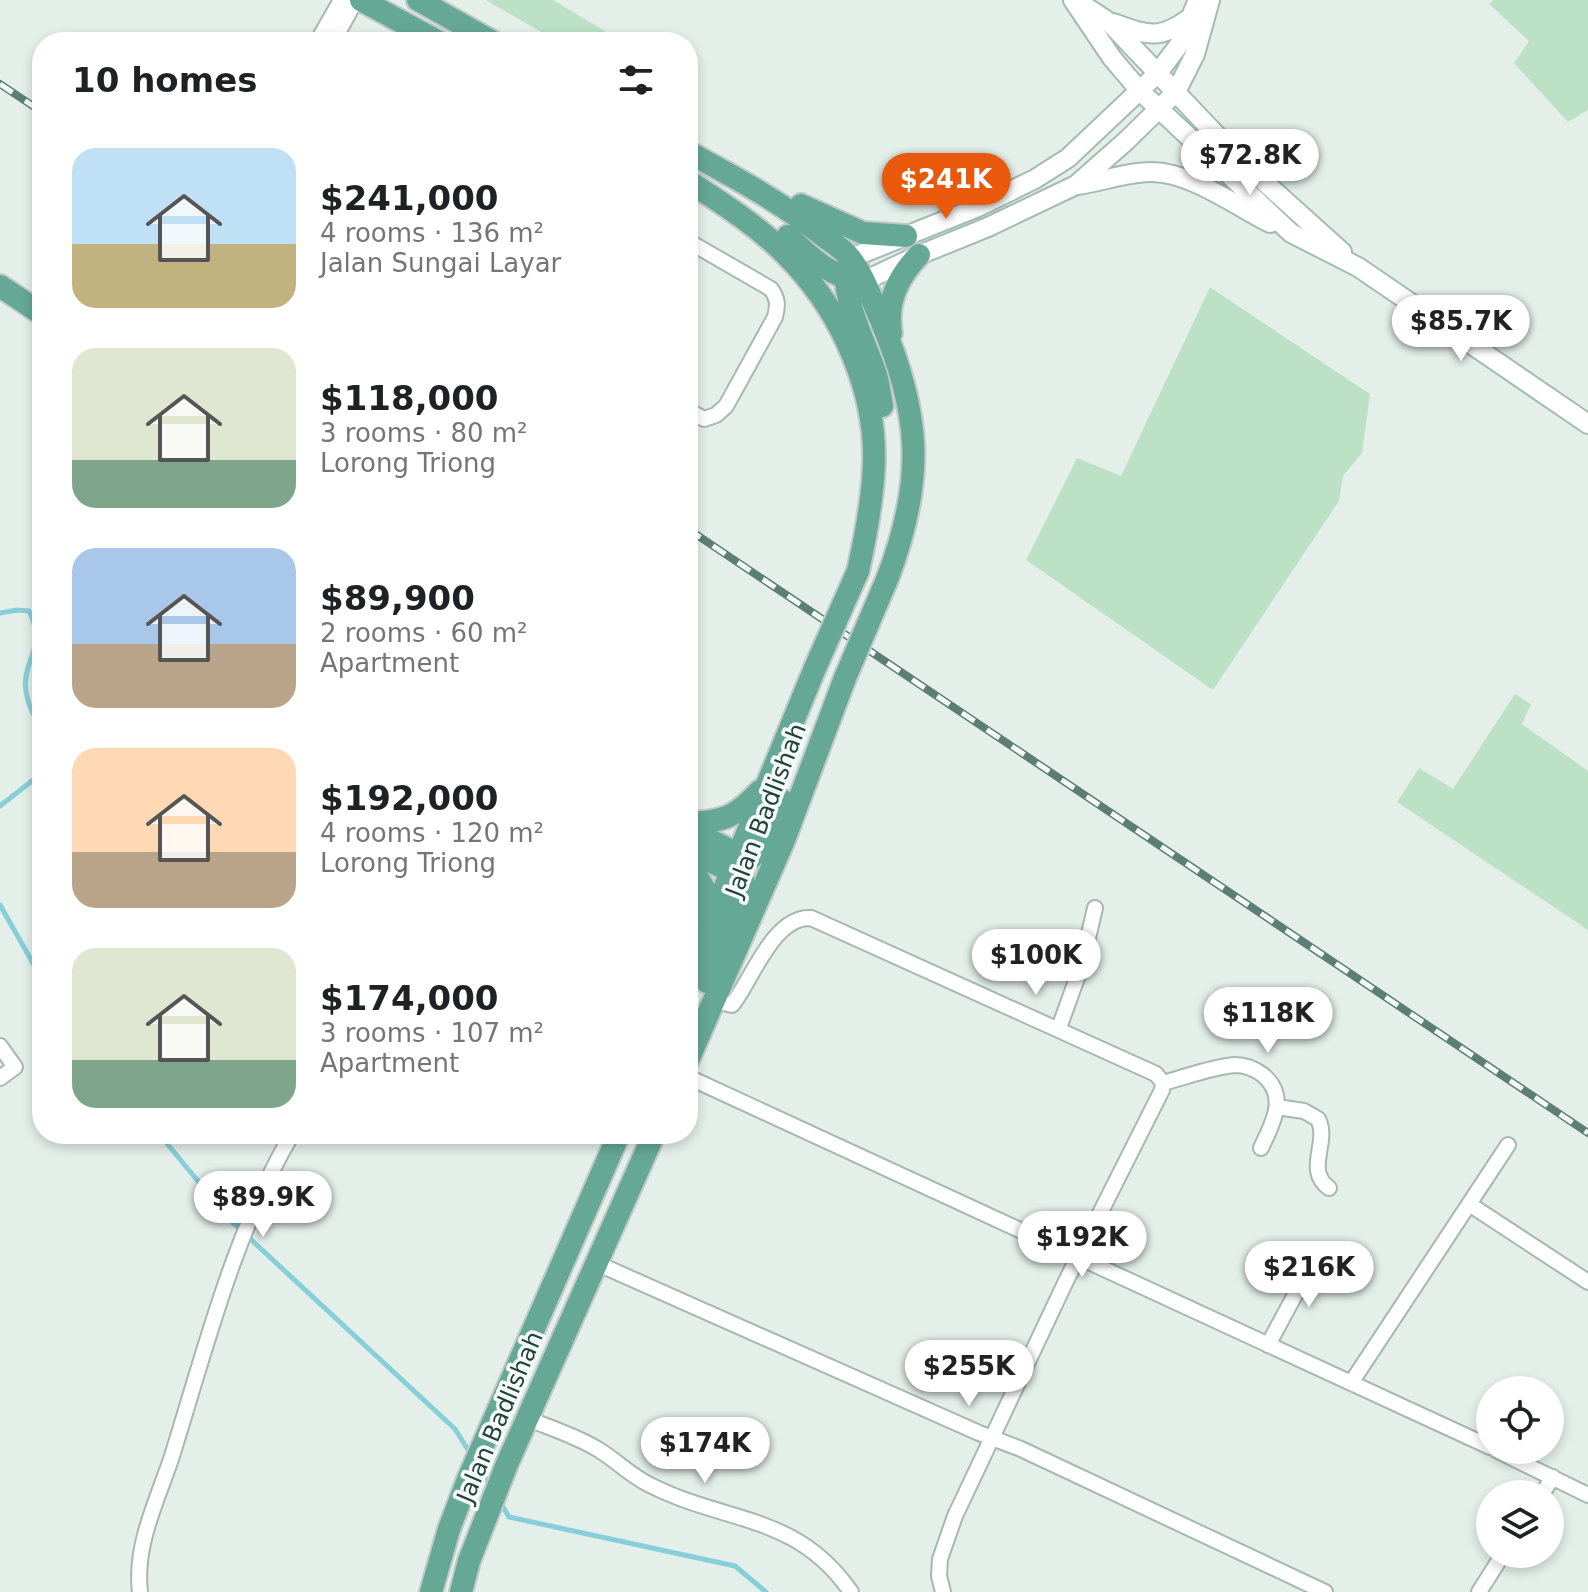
<!DOCTYPE html>
<html lang="en">
<head>
<meta charset="utf-8">
<style>
	:root { --surface:#fff; --page:#f2f2f2; --text:#202124; --muted:#757577; --accent:#ea580c }
	body { margin:0; font-family:"DejaVu Sans",sans-serif; background:var(--page); color:var(--text); height:100vh; display:flex; flex-direction:column; font-size:30px; white-space:nowrap }
	* { box-sizing:border-box; margin:0 }
	p { font-size:26px; color:var(--muted) }
	.icon { flex:none; width:44px; height:44px; fill:none; stroke:currentColor; stroke-width:2; stroke-linecap:round; stroke-linejoin:round }
	.map { position:relative; flex:1; overflow:hidden }
	.drawer { position:absolute; left:32px; top:32px; width:666px; height:1112px; display:flex; flex-direction:column; background:var(--surface); border-radius:32px; box-shadow:0 4px 12px #0003 }
	.drawer>* { flex:none }
	.fabs { position:absolute; left:1476px; top:1376px; display:grid; gap:16px }
	.fabs a { display:grid; place-items:center; width:88px; height:88px; border-radius:50%; background:var(--surface); box-shadow:0 4px 12px #0003; font-size:40px }
	.price { position:absolute; translate:-50% -68px; padding:0 18px; border-radius:28px; background:#fff; color:#222; font-size:26px; line-height:52px; filter:drop-shadow(0 2px 4px #0008) }
	.price::after { content:''; position:absolute; left:50%; top:48px; width:24px; height:18px; margin-left:-12px; background:inherit; clip-path:polygon(0 0,100% 0,50% 100%) }
	.price.active { background:var(--accent); color:#fff }
	ul { padding:0; list-style:none }
	li { display:flex; align-items:center; gap:24px; height:200px; padding:0 40px }
	li span { display:grid; place-items:center; flex:none; width:224px; height:160px; border-radius:24px; color:#555 }
	li>.icon { margin-inline-start:auto }
	span .icon { width:96px; height:96px; fill:#fffc; stroke-width:1 }
	li b { font-size:34px }
	h2 { display:flex; justify-content:space-between; align-items:center; height:96px; padding:0 40px; font-size:34px }
	.map>svg:first-child { display:block }
	.green { fill:#bce1c5 }
	.lines { fill:none; stroke-linecap:round; stroke-linejoin:round }
	.stream { stroke:#88ced8; stroke-width:5 }
	.street-casing { stroke:#a6b8b1; stroke-width:18 }
	.secondary-casing { stroke:#a2bcb2; stroke-width:22 }
	.primary-casing { stroke:#c1cac8; stroke-width:26 }
	.street { stroke:#fff; stroke-width:14 }
	.secondary { stroke:#fff; stroke-width:18 }
	.primary { stroke:#65a895; stroke-width:22 }
	.rail-casing { stroke:#5c7e74; stroke-width:8 }
	.rail { stroke:#f5fbf8; stroke-width:5; stroke-dasharray:15; stroke-linecap:butt }
	.primary-bridge-casing { stroke:#c1cac8; stroke-width:26; stroke-linecap:butt }
	.primary-bridge { stroke:#65a895; stroke-width:22 }
	.labels { text-anchor:middle; dominant-baseline:central; stroke-width:7; stroke-linejoin:round; paint-order:stroke }
	.street-label { font-size:24px; fill:#224239; stroke:#f5fbf8 }
</style>
</head>
<body>
<div class="map">
<svg width="1588" height="1592" viewBox="0 0 1588 1592">
	<rect width="100%" height="100%" fill="#e4efea"/>
	<!-- green -->
	<path class="green" d="M486,0H553L615,37L613,42H558Z
		M1494,0H1588V110L1568,122L1514,63L1529,41L1489,4Z
		M1210,287L1370,394L1362,453L1343,476L1339,501L1213,690L1026,560L1077,458L1121,476Z
		M1515,694L1531,704L1522,724L1588,771V930L1397,802L1419,768L1453,789Z"/>
	<g class="lines">
		<!-- stream -->
		<path class="stream" d="M0,613L17,610L29,611C54,662 0,662 42,730
			M0,806L42,773
			M0,905L42,979
			M159,1134L231,1221L455,1429L470,1453
			M480,1468L491,1487
			M500,1502L509,1517L735,1566L766,1592"/>
		<defs>
			<path id="street" d="M317,42L341,0
				M333,42L356,0
				M688,241L771,289C778,299 778,305 775,317L726,406L716,415L704,419L688,410
				M715,1001L732,1005C752,980 773,916 811,918L1156,1074L1163,1083L1162,1090L1067,1279L955,1516L940,1559L939,1576L943,1592
				M1059,1028L1082,964L1095,908
				M0,1046L15,1067L0,1078
				M688,1077L1490,1447
				M1163,1083C1186,1077 1211,1067 1235,1065C1245,1065 1255,1069 1263,1075C1289,1097 1272,1124 1261,1148
				M1277,1107L1304,1111L1318,1119C1330,1142 1304,1170 1329,1188
				M1469,1204L1588,1282
				M596,1263L979,1433L1021,1449L1325,1592
				M1268,1345L1316,1256
				M1351,1383L1508,1145
				M526,1418C550,1428 577,1436 599,1450C617,1461 631,1476 650,1485C727,1524 796,1513 851,1592
				M1496,1450L1588,1495
				M1542,1494L1553,1477
				M140,1592C134,1545 158,1499 172,1456C206,1347 234,1233 292,1134
				M1479,1592L1503,1554"/>
			<path id="secondary" d="M1073,0L1112,58L1140,91L1291,233L1358,267L1588,424
				M1077,1L1109,22L1242,162L1342,252
				M1113,23C1148,35 1159,41 1191,17
				M1077,185C1101,182 1127,172 1150,172C1189,171 1236,206 1270,223
				M851,258L978,207L1035,179L1068,158L1157,74L1179,45L1198,0
				M864,281L919,255L988,227L1076,185L1126,141L1176,92L1195,54L1210,0"/>
			<path id="primary" d="M361,0L439,42
				M418,0L493,42
				M688,152C734,177 781,202 822,235C832,242 843,249 850,258C864,275 871,299 880,318C921,414 925,479 888,577
				M688,181C725,205 764,230 794,263C842,314 876,391 874,462C873,499 866,535 858,571
				M801,205L863,233L906,236
				M788,236C810,256 828,276 859,281
				M850,259C835,288 867,345 876,375C879,385 880,395 882,406
				M0,286L42,314
				M891,333C886,301 898,277 919,255
				M688,823C724,822 735,817 760,791
				M688,829L738,854
				M688,851L731,871
				M688,861L705,890L709,921
				M731,871C761,859 772,829 783,801
				M688,977L815,668
				M707,982L741,893L743,879L739,855
				M688,1060L784,840L845,678
				M431,1592L449,1529L469,1477L619,1134
				M461,1592L469,1561L507,1464L654,1134"/>
		</defs>
		<!-- street casing -->
		<use href="#street" class="street-casing"/>
		<!-- secondary casing -->
		<use href="#secondary" class="secondary-casing"/>
		<!-- primary casing -->
		<use href="#primary" class="primary-casing"/>
		<!-- street -->
		<use href="#street" class="street"/>
		<!-- secondary -->
		<use href="#secondary" class="secondary"/>
		<!-- primary -->
		<use href="#primary" class="primary"/>
		<defs>
			<path id="rail" d="M0,84L42,112
				M688,529L1588,1133"/>
		</defs>
		<!-- rail casing -->
		<use href="#rail" class="rail-casing"/>
		<!-- rail -->
		<use href="#rail" class="rail"/>
		<defs>
			<path id="primary-bridge" d="M815,668L858,571
				M845,678L888,577"/>
		</defs>
		<!-- primary-bridge casing -->
		<use href="#primary-bridge" class="primary-bridge-casing"/>
		<!-- primary-bridge -->
		<use href="#primary-bridge" class="primary-bridge"/>
	</g>
	<g class="labels">
		<!-- street labels -->
		<g class="street-label">
			<text transform="translate(766 810) rotate(-69)">Jalan Badlishah</text>
			<text transform="translate(500 1417) rotate(-67)">Jalan Badlishah</text>
		</g>
	</g>
</svg>
<div class="fabs">
<a><svg class="icon" aria-label="locate" viewBox="0 0 24 24"><circle cx="12" cy="12" r="6"/><path d="M12 2v4M12 18v4M2 12h4M18 12h4"/></svg></a>
<a><svg class="icon" aria-label="layers" viewBox="0 0 24 24"><path d="M12 4l9 5-9 5-9-5zM3 14l9 5 9-5"/></svg></a>
</div>
<b class="price" style="left:1250px;top:197px">$72.8K</b>
<b class="price active" style="left:946px;top:221px">$241K</b>
<b class="price" style="left:1461px;top:363px">$85.7K</b>
<b class="price" style="left:1036px;top:997px">$100K</b>
<b class="price" style="left:1268px;top:1055px">$118K</b>
<b class="price" style="left:263px;top:1239px">$89.9K</b>
<b class="price" style="left:1082px;top:1279px">$192K</b>
<b class="price" style="left:1309px;top:1309px">$216K</b>
<b class="price" style="left:969px;top:1408px">$255K</b>
<b class="price" style="left:705px;top:1485px">$174K</b>
<section class="drawer">
<h2>10 homes<svg class="icon" aria-label="filters" viewBox="0 0 24 24"><path d="M4 7h16M4 17h16"/><circle cx="9" cy="7" r="2"/><circle cx="15" cy="17" r="2"/></svg></h2>
<ul>
<li><span style="background:linear-gradient(#bfe0f5 60%,#c2b280 0)"><svg class="icon" aria-label="home" viewBox="0 0 24 24"><path d="M3 11l9-7 9 7M6 9v11h12V9"/></svg></span><div><b>$241,000</b><p>4 rooms · 136 m²</p><p>Jalan Sungai Layar</p></div></li>
<li><span style="background:linear-gradient(#dfe7d0 70%,#7fa58c 0)"><svg class="icon" aria-label="home" viewBox="0 0 24 24"><path d="M3 11l9-7 9 7M6 9v11h12V9"/></svg></span><div><b>$118,000</b><p>3 rooms · 80 m²</p><p>Lorong Triong</p></div></li>
<li><span style="background:linear-gradient(#a9c7e8 60%,#b9a48a 0)"><svg class="icon" aria-label="home" viewBox="0 0 24 24"><path d="M3 11l9-7 9 7M6 9v11h12V9"/></svg></span><div><b>$89,900</b><p>2 rooms · 60 m²</p><p>Apartment</p></div></li>
<li><span style="background:linear-gradient(#ffd9b3 65%,#b9a48a 0)"><svg class="icon" aria-label="home" viewBox="0 0 24 24"><path d="M3 11l9-7 9 7M6 9v11h12V9"/></svg></span><div><b>$192,000</b><p>4 rooms · 120 m²</p><p>Lorong Triong</p></div></li>
<li><span style="background:linear-gradient(#dfe7d0 70%,#7fa58c 0)"><svg class="icon" aria-label="home" viewBox="0 0 24 24"><path d="M3 11l9-7 9 7M6 9v11h12V9"/></svg></span><div><b>$174,000</b><p>3 rooms · 107 m²</p><p>Apartment</p></div></li>
</ul>
</section>
</div>
</body>
</html>
